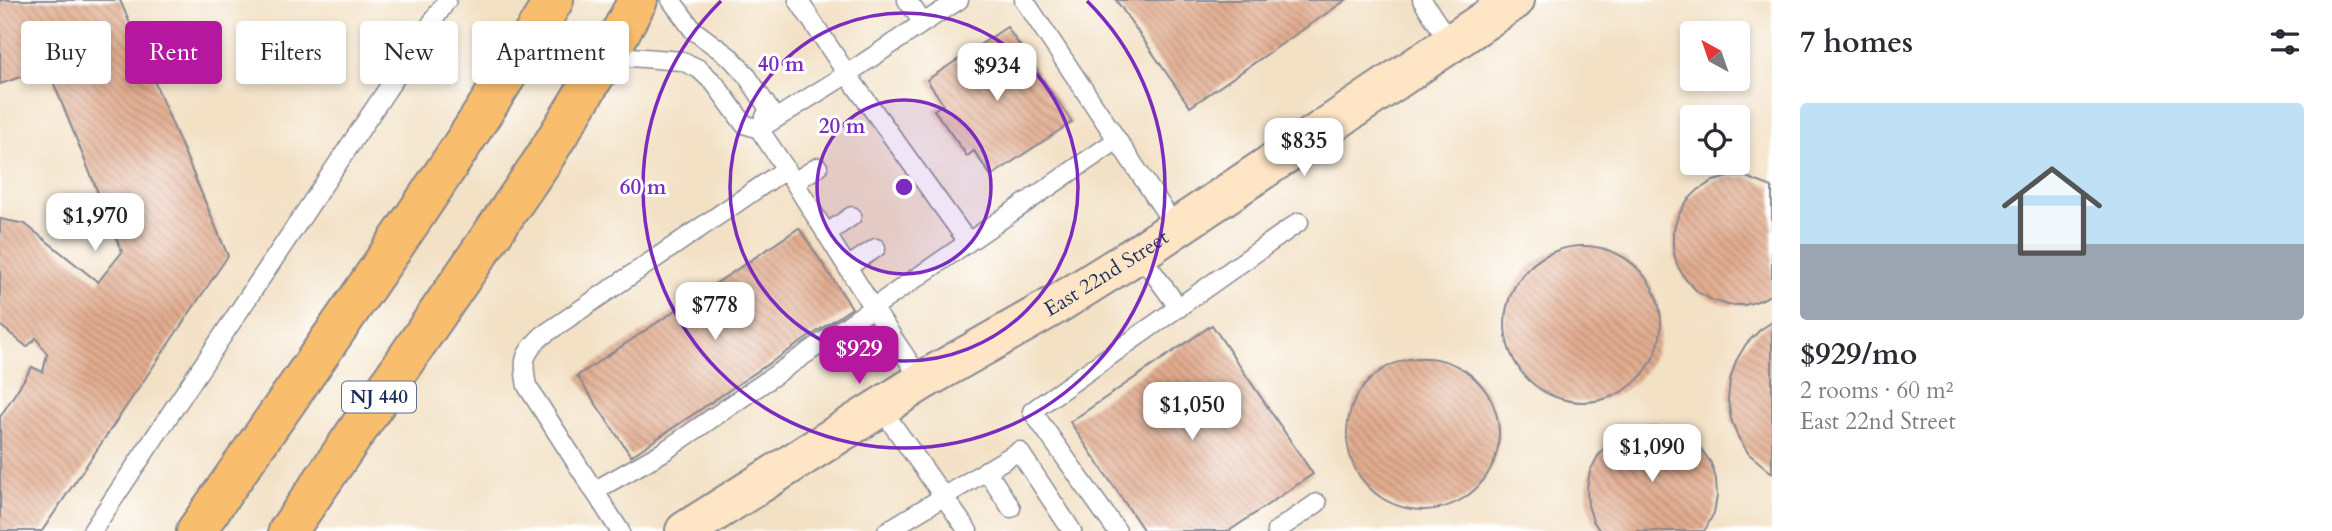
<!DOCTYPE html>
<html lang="en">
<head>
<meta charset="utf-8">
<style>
	:root { --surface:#fff; --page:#f7f7f7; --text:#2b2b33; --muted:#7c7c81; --accent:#b5179e }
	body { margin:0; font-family:Cardo,serif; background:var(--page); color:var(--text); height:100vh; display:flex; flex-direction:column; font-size:26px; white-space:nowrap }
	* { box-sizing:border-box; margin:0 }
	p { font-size:23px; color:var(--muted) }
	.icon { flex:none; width:38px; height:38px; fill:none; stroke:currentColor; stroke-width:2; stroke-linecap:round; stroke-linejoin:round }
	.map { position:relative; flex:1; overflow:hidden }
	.details { display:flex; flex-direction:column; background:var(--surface); width:560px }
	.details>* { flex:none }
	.top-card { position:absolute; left:21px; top:21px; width:665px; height:63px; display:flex; gap:14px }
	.needle { width:46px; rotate:320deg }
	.controls { position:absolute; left:1680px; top:21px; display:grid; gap:14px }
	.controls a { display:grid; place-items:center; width:70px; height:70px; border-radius:7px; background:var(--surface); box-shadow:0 4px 10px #0003; font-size:35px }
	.price { position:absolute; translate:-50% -60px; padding:0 16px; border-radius:14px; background:#fff; color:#222; font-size:23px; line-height:46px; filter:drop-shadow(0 2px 4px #0008) }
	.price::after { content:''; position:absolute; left:50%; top:42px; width:21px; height:16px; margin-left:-10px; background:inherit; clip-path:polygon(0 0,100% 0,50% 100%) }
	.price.current { background:var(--accent); color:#fff }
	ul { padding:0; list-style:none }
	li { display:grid; align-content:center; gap:14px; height:371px; padding:0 28px }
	li span { display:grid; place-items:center; height:217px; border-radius:7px; color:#555 }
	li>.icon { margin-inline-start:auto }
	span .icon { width:126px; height:126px; fill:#fffc; stroke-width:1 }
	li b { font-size:30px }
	h2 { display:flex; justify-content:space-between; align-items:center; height:84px; padding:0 28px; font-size:30px }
	.tag { padding:0 24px; border-radius:7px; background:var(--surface); box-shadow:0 4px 10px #0003; font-size:24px; line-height:63px }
	.tag.current { background:var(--accent); color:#fff }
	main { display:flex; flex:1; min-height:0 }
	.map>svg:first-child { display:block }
	.building { fill:url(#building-back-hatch) }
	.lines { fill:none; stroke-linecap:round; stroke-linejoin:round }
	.lane-casing { stroke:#878892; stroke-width:21 }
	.secondary-casing { stroke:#878892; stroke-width:42 }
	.highway-casing { stroke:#878892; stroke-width:42 }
	.lane { stroke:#fff; stroke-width:18 }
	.secondary { stroke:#fde5c5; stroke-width:38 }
	.highway { stroke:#f9be6d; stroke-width:38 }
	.ring { fill:none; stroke:#7b2cbf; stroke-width:3.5 }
	.labels { text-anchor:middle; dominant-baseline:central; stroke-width:6; stroke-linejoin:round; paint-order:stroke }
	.shield { fill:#fff; stroke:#5f6d8e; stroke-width:2 }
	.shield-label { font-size:19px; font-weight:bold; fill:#1b2f5e }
	.street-label { font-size:21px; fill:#1b2f5e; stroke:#fff }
	.centre { fill:#7b2cbf; stroke:#fff; stroke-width:3.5 }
	.ring-label { font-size:21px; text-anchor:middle; font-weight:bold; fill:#7b2cbf; stroke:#fff; stroke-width:6; stroke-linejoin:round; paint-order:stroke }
</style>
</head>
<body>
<main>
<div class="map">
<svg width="1772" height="531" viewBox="0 0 1772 531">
	<defs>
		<pattern id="building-back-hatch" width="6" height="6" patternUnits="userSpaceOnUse" patternTransform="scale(1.75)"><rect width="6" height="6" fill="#e2ac8e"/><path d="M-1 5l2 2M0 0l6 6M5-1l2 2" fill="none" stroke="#b68c77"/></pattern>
	</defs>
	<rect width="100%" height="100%" fill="#fff"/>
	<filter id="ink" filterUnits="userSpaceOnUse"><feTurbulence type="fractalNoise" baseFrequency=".0143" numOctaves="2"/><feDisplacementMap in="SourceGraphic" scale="14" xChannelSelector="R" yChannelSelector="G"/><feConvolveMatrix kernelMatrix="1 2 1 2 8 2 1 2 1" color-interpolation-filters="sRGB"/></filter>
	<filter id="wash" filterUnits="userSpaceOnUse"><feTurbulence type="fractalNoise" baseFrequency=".00686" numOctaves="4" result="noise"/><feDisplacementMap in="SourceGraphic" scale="28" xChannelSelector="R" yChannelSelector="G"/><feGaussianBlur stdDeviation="1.57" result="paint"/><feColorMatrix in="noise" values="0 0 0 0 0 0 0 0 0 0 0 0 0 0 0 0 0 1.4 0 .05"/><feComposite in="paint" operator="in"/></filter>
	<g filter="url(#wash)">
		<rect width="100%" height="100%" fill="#f3e1c5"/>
		<g id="blocks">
			<!-- building -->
			<path class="building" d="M0,0H120L228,256L42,531H0V417L32,367L43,372L47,354L36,338L27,347L0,325V219L25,224L98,282L122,252L54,84L60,79L53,67L40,62L29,66V74L0,84Z
				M1116,0H1346L1190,107Z
				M1007,27L1072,122L991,176L974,151L967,156L934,110L943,104L927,80Z
				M1729,177H1746L1772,187V294L1761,300L1745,305H1728L1712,300L1698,292L1686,280L1677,265L1673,249V232L1678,216L1686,202L1698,190L1713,181Z
				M799,228L852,308L631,456L577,376Z
				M1505 324a78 78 0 1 1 156 0a78 78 0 1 1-156 0Z
				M1772,322V473L1749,454L1738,437L1731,419L1728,400L1730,380L1736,361L1746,344L1760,330Z
				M1212,325L1313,474L1229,531H1144L1070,422Z
				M1347 434a76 76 0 1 1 152 0a76 76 0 1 1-152 0Z
				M1657,427L1673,430L1688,438L1701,449L1711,463L1716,479L1717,496L1714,513L1706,528L1704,531H1600L1593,521L1588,505L1587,488L1590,471L1598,456L1609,443L1623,433L1640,428Z"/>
		</g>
	</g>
	<g filter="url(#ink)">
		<use href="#blocks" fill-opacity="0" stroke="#878892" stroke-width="2"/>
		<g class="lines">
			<defs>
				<path id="lane" d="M907,0L923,23L959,0
					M1024,0L1176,228
					M1422,0L1450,43
					M923,23L847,74L968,242
					M631,57L682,61L699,69L715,84L744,124L759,129L769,109L747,76L731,58L693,30L671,0
					M786,169L873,308L922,381
					M794,182L818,167
					M826,234L852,216
					M1139,253L1179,308
					M847,267L876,248
					M880,407L968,531
					M986,470L1011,508
					M594,491L663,452L1117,140
					M92,531L447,0
					M620,531L527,386C522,361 523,354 542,336L786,169L759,129L847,74L798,0
					M887,531L1019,451L1072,531
					M1117,531L1032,411L1299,222
					M1276,531L1317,503"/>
				<g id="secondary">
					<path id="s1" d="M685,531L922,381L1059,303L1139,253L1515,0"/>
				</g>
				<path id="highway" d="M196,531C318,356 443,182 554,0
					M288,531L541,163L613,46L638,0"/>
			</defs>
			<!-- lane casing -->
			<use href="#lane" class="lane-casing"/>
			<!-- secondary casing -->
			<use href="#secondary" class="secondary-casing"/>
			<!-- highway casing -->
			<use href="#highway" class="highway-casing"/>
			<!-- lane -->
			<use href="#lane" class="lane"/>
			<!-- secondary -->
			<use href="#secondary" class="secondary"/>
			<!-- highway -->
			<use href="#highway" class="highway"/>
		</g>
	</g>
	<!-- distance rings -->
	<circle cx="904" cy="187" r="87" fill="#7b2cbf" fill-opacity=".12"/>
	<g class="ring">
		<circle cx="904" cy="187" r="87"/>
		<circle cx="904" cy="187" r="174"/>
		<path d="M1087 1A261 261 0 1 1 721 1"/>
	</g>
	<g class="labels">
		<!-- shield labels -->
		<rect class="shield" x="342" y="381.5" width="74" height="31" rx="5"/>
		<g class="shield-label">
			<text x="379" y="397">NJ 440</text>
		</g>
		<!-- street labels -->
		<g class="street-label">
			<text stroke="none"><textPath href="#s1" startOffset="494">East 22nd Street</textPath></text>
		</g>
	</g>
	<circle cx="904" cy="187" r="10" class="centre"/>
	<g class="ring-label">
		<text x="781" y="71">40 m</text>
		<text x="842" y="133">20 m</text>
		<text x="643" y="194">60 m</text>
	</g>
</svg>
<div class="controls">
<a><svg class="needle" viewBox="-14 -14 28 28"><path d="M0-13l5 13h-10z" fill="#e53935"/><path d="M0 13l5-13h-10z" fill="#7c7c81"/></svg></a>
<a><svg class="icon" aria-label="locate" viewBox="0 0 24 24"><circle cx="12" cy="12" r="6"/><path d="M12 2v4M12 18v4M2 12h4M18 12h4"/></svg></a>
</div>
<b class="price" style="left:997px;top:103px">$934</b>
<b class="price" style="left:1304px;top:178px">$835</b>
<b class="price" style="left:95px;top:253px">$1,970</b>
<b class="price" style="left:715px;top:342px">$778</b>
<b class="price current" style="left:859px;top:386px">$929</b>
<b class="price" style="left:1192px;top:442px">$1,050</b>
<b class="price" style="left:1652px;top:484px">$1,090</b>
<div class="top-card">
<a class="tag">Buy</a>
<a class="tag current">Rent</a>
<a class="tag">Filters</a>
<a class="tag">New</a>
<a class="tag">Apartment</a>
</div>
</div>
<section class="details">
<h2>7 homes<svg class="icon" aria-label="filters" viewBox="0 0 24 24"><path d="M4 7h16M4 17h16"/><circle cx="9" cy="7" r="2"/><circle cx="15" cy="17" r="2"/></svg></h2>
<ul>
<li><span style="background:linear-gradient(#bfe0f5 65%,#9aa5b1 0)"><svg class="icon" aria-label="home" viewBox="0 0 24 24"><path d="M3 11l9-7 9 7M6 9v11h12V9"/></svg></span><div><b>$929/mo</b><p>2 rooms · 60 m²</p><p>East 22nd Street</p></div></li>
</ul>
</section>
</main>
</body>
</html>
